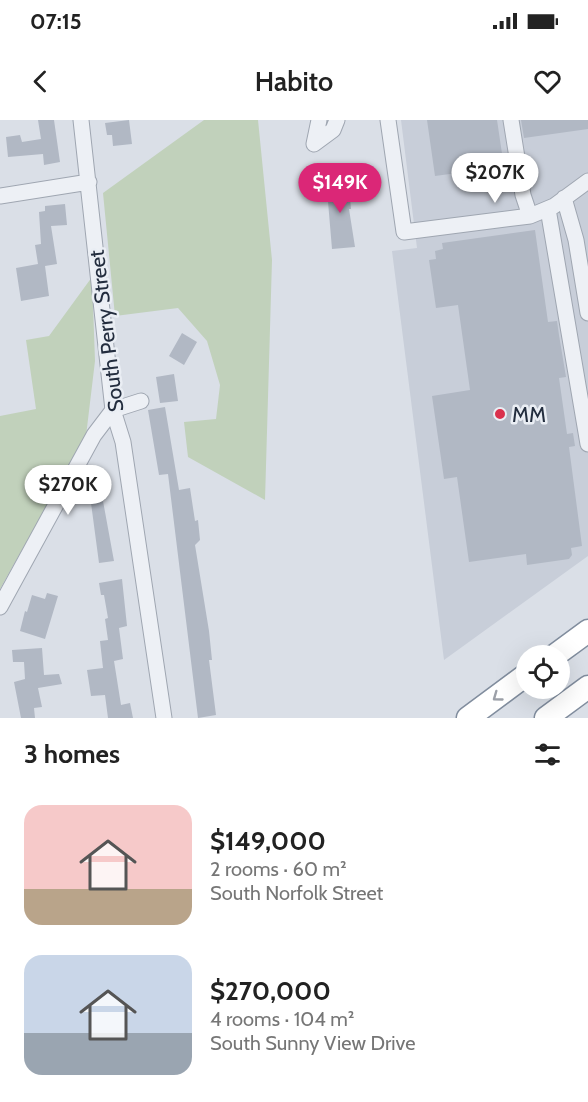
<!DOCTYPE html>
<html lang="en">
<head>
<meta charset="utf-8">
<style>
	:root { --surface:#fff; --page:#f2f2f2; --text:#222; --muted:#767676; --accent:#db2777 }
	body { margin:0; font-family:Cabin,sans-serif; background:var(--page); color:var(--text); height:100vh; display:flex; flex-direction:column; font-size:22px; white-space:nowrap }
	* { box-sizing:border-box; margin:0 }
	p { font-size:20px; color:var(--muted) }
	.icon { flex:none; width:33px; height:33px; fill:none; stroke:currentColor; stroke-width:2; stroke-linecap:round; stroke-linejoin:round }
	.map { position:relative; height:598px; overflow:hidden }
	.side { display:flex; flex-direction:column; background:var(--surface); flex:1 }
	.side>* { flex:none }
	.fabs { position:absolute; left:516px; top:525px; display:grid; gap:12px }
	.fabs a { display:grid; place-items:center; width:54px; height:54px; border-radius:50%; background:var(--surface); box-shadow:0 6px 24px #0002; font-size:30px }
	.price { position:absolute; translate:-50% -51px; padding:0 14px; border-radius:21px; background:#fff; color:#222; font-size:20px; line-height:39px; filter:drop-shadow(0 2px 3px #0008) }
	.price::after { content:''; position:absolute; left:50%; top:36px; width:18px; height:14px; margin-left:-9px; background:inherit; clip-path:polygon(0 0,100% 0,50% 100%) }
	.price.selected { background:var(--accent); color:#fff }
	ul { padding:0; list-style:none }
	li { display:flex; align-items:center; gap:18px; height:150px; padding:0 24px }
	li span { display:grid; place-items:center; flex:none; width:168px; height:120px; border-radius:18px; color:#555 }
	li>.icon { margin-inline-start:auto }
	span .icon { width:72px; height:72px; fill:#fffc; stroke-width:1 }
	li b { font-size:26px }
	h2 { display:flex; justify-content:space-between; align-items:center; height:72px; padding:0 24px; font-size:26px }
	.status { display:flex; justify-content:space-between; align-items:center; height:42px; padding:0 30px; background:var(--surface); direction:ltr }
	.status svg { height:16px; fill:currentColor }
	header { display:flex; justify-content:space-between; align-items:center; height:78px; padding:0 24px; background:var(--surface); font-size:27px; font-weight:600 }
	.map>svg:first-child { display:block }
	.built { fill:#c8ced9 }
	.green { fill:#c1d1bb }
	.building { fill:#b1b8c4 }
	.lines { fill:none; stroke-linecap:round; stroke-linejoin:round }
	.minor-casing { stroke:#9fa6b1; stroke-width:17 }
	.highway-casing { stroke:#818d9e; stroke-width:25 }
	.minor { stroke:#edf0f5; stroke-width:15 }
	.highway { stroke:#fff; stroke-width:22 }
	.oneway { stroke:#9ca0a8 }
	.poi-dot { fill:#da314d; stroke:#eaeef4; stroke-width:2 }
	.labels { text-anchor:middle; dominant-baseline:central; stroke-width:5; stroke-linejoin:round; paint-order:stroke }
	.street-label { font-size:21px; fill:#232d3e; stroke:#eaeef4 }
	.poi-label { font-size:21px; fill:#232d3e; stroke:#eaeef4; text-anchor:start }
</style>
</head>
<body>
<div class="status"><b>07:15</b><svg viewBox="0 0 49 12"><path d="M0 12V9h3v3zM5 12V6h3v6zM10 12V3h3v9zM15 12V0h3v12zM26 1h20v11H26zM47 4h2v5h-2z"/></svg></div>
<header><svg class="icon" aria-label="back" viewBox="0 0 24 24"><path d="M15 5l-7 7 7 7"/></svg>Habito<svg class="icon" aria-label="heart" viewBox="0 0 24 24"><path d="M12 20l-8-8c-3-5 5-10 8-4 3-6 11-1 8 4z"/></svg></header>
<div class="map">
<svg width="588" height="598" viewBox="0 0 588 598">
	<rect width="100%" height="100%" fill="#dadfe7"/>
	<!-- built -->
	<path class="built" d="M401,0H588V436L444,540L392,131L417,128Z"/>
	<!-- green -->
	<path class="green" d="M204,0H258L272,140L265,380L188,337L184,302L216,299L220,265L207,221L178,188L115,196L103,73Z
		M92,157L95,241L86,316L0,469V296L36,289L26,220L49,216Z"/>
	<!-- building -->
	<path class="building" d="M38,0H54L60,42L44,45L43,34L8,37L6,17L20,15L22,22L41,19Z
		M129,0L132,24L113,26L112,15H107L105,3Z
		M427,0H497L504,47L481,50L482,55L473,57L472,51L435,56Z
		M521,0H588V9L524,18Z
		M344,56L348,79L350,78L351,89H349L355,127L332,129L326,58Z
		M65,84L67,105L51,106L57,144L45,146L49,176L21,181L16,148L38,144L35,125L41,124L39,92L45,91V86Z
		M535,110L548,202L557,201L559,215L566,257L559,258L567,314L573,313L575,326L569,327L582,426L571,428L572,435L569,439L527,445L526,434L469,442L457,357L444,359L432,276L470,270L458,185L436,188L429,140L436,139L435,131L443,129L442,123Z
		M182,213L197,222L184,245L169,236Z
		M174,254L178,281L160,283L156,257Z
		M165,287L179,370L190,368L195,401L198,400L200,420L195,425L209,511L212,540H209L216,595L198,598L168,354L159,355L148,290Z
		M103,381L114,441L99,443L91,383Z
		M122,459L127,506L119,508L123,539L114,541L121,585L130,583L133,598H108L105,575L91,576L87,550L103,548L100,521L108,520L105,499L108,498L104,475H101L99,463Z
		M47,473L58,476L45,519L20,511L25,491L27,492L32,475L45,479Z
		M42,528L44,555L59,554L62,564L38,568L42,587L34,588L35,598H21L14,562L25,559L24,542H13L12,530Z"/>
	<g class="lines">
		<defs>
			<path id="minor" d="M81,0L113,290L123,322L164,598
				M388,0L404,112L530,96L554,86L588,61
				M511,0L523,75L530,96
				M314,24L333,10L337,0
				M314,24L319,0
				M0,76L89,62
				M564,78L576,120L588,193
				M548,89L588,324
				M0,487L94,315L113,290L141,281"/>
			<path id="highway" d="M554,536L588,511
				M468,598L526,555
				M546,598L588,567"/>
		</defs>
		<!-- minor casing -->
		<use href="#minor" class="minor-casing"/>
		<!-- highway casing -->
		<use href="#highway" class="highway-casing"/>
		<!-- minor -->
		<use href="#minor" class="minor"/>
		<!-- highway -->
		<use href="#highway" class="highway"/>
	</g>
	<!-- one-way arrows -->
	<defs><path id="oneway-chevron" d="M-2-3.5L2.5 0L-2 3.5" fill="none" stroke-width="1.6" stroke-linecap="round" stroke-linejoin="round" transform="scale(1.5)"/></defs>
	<use class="oneway" href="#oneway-chevron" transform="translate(497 577) rotate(144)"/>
	<!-- markers -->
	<circle class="poi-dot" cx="500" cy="294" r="6"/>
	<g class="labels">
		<!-- street labels -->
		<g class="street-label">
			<text transform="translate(106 211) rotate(-97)">South Perry Street</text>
		</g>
		<!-- poi labels -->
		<g class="poi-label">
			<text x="512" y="294">MM</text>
		</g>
	</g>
</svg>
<div class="fabs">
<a><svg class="icon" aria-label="locate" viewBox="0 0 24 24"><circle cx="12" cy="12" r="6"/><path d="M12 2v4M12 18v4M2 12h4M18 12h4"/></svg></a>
</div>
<b class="price" style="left:495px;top:84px">$207K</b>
<b class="price selected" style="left:340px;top:94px">$149K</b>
<b class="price" style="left:68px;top:396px">$270K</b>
</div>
<section class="side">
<h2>3 homes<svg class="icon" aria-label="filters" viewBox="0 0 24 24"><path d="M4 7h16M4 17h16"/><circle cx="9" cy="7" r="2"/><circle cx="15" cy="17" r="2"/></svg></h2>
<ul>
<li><span style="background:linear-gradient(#f6c9c9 70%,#b9a48a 0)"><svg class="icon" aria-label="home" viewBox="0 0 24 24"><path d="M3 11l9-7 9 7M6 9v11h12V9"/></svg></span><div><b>$149,000</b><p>2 rooms · 60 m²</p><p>South Norfolk Street</p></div></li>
<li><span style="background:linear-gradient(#c9d6e8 65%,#9aa5b1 0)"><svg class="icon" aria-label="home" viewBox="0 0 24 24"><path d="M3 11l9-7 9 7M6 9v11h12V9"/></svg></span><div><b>$270,000</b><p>4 rooms · 104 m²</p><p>South Sunny View Drive</p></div></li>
</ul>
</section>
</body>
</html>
